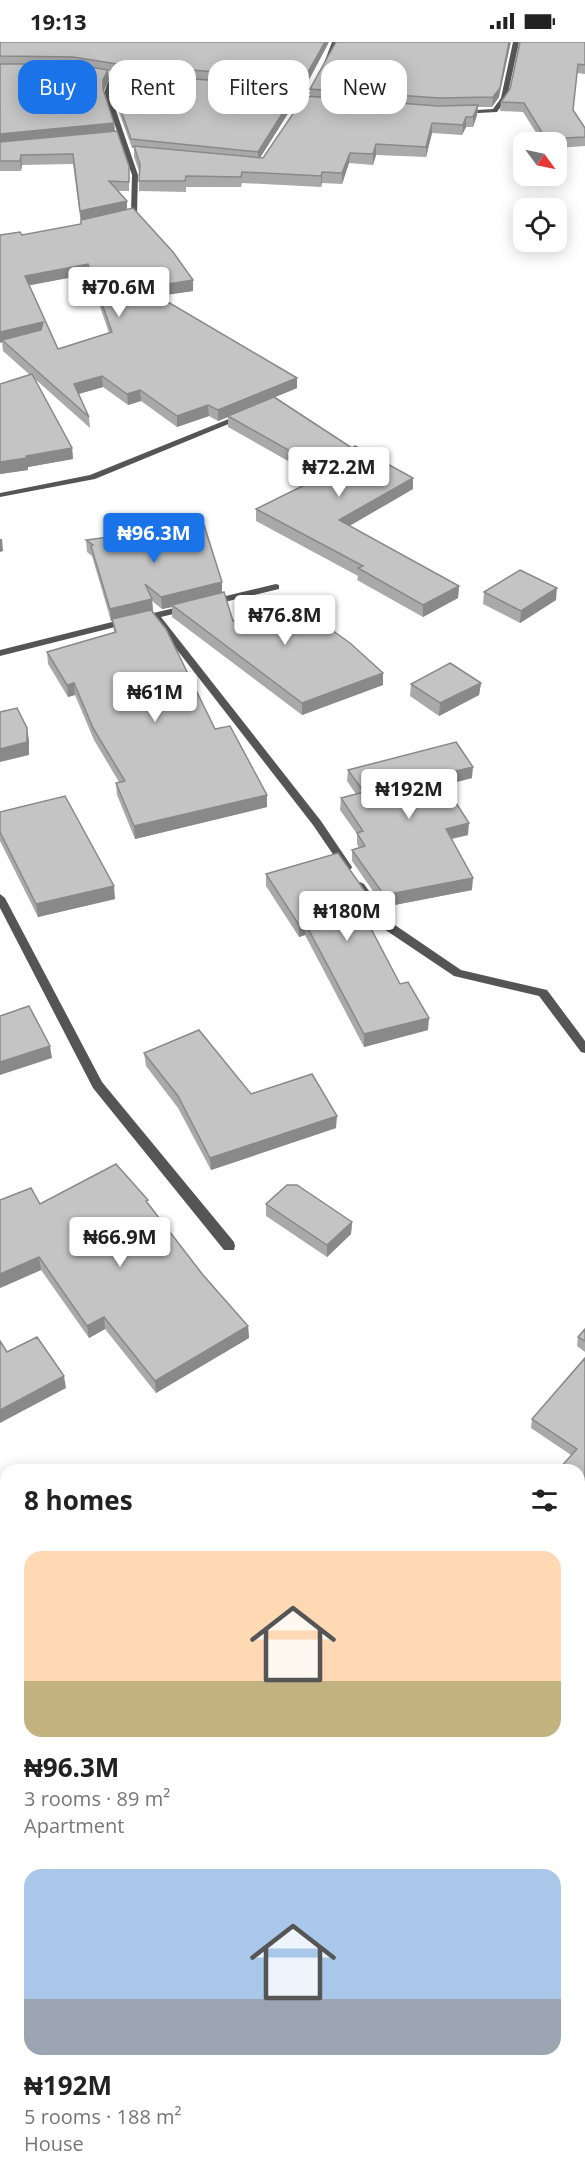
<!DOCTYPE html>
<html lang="en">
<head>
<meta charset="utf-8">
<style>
	:root { --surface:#fff; --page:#f6f6f6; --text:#222; --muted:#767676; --accent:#1a73e8 }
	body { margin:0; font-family:"Open Sans",sans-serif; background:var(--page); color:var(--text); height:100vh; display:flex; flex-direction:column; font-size:22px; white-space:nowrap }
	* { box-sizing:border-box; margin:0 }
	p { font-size:20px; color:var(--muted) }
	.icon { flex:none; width:33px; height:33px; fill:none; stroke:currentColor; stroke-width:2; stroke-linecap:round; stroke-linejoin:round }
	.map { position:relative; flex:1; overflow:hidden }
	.drawer { position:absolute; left:0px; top:1422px; width:585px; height:720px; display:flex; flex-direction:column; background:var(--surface); border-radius:18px 18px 0 0; box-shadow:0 3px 15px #0003 }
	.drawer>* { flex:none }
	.guide { position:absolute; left:18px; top:18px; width:549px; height:54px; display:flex; gap:12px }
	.needle { width:39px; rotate:123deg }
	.buttons { position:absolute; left:513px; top:90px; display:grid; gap:12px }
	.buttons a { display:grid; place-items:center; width:54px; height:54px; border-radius:12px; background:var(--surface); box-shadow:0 3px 15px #0003; font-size:30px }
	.price { position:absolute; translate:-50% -51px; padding:0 14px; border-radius:6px; background:#fff; color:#222; font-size:20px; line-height:39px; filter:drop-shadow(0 2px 3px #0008) }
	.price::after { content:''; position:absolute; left:50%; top:36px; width:18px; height:14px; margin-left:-9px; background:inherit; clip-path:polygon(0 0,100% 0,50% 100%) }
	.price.active { background:var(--accent); color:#fff }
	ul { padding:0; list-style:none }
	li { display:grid; align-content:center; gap:12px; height:318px; padding:0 24px }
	li span { display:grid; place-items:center; height:186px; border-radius:18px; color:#555 }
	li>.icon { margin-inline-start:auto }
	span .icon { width:108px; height:108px; fill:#fffc; stroke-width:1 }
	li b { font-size:26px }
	h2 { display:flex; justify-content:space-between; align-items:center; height:72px; padding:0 24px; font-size:26px }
	.tag { padding:0 21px; border-radius:18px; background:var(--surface); box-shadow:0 3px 15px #0003; font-size:21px; line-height:54px }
	.tag.active { background:var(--accent); color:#fff }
	.status { display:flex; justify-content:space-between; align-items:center; height:42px; padding:0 30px; background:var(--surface); direction:ltr }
	.status svg { height:16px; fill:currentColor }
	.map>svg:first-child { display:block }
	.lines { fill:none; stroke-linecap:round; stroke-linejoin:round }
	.street { fill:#555; fill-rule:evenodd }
	.wall { fill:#a9a9a9; fill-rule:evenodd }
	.shaded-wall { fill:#898989 }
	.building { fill:#c4c4c4; stroke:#898989; stroke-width:1.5; fill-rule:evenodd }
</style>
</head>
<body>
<div class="status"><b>19:13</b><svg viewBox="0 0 49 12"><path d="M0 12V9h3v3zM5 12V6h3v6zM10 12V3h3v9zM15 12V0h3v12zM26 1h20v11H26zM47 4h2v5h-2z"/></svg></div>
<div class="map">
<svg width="585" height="2142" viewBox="0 0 585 2142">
	<rect width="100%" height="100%" fill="#fff"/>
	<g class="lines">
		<!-- street -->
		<path class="street" d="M332,0H338L329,20L324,21Z
			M513,0H519L507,56L497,70L459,72L461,69L493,67L501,56Z
			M117,33L120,35L113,42L110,51L138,133L137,171L122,178L120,177V175L131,170L132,133L104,51L108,40Z
			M283,48L307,49L310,51L307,53L285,51Z
			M241,372L248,374L95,437L0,455V451L90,433Z
			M276,542L279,543V547L212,563L208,560L209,558Z
			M187,563L191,566L190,568L161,575L321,779L352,825L351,827H343L313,783L153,577L148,578L143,575L145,573Z
			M128,576L131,577V581L0,614V608Z
			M360,840L364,842L392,881L461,928L547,948L585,999V1011L581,1010L539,954L454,934L384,887L355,844Z
			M0,852L5,856L102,1040L234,1200L235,1204L234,1208H224L93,1046L0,866Z"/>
	</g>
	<!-- wall -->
	<path class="wall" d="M0,0H329L304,47L299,46V54L260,116H263L310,55V47L499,55L492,65H478L477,73L473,85H466L462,93L432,91L426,115L376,113L373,123L349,121L342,142L322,141L321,145L242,141L241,145H186V150L139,149V129L134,115V106H132L112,51V42L118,31L108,29L109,38L104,48L114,81L115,89L129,124V149H118L127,159V167L193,249L158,254L297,336V346L275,355L413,447L349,484L459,544L458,556L423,575L357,538L358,534L256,479V467L318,436L228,385V375L218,379L209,374L177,385L141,359L128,363L103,345L78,352L89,375L90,386L35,337L72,406L73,417L28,425V428L0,432V342L30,333L3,309L2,300L0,301V190V193H22L81,182L73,122L22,123L21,129H0ZM89,232L109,291L58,307L29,243Z
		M585,0V32L577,31L573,68L585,86V104L556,106V100H542L523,70L500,69L501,60L510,47Z
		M86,498L222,540V551L233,579L383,643L302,673L172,575V565L162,567L152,559L153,569L215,687L267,765L135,797L117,753L116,741L119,740L94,698L75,653L68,655L48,622L47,610L114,590L113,579H111L92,514L87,510Z
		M484,550L556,558L520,581L483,562Z
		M481,641L479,653L439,674L410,654L411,642Z
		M348,728L472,736L444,743L468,793L452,797L472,848L384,865L352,819V808L359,806L357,802V792L340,768L341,756L356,752L347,739Z
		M0,770L115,857L38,875L0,799Z
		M266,832L368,868L362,869L400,942L428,988L364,1005L305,893L299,895L266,844Z
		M144,1011L251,1052L336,1086L211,1128L178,1066L146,1024Z
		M148,1161L203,1233L248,1284L249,1296L156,1351L105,1287L89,1296L41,1228L0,1246L40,1162Z
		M266,1162L352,1180L351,1192L327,1215L266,1174Z
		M585,1287V1310L577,1304L578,1295Z
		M585,1316L579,1553L571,1413L531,1386L532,1377Z
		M585,1612V1636L581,1635Z
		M585,1744V1763L580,1761Z"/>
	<!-- shaded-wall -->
	<path class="shaded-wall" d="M325,0H329L304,47V37Z
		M509,0H511L499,55L492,65L493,55Z
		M108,28L109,38L104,48L103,56V38Z
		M299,45V54L258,119V110Z
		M478,63L477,73L473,85V75Z
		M466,75V85L462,93L463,83Z
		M114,81L115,90L0,102V92Z
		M432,81V91L426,115V105Z
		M376,102V113L373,123V112Z
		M350,111L349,121L342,142V131Z
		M21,113L22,123L21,129L20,119Z
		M322,130V141L321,145V134Z
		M127,159V169L81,179L80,169Z
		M88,222L89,232L26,244L25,234Z
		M193,238V249L144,256V246Z
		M43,280L44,290L2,298V300L0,301V290Z
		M102,334L103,345L75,353L74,342Z
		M297,336V346L229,374H228V375L218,379V368Z
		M140,348L141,359L128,363L127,352Z
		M208,363L209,374L177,385V374Z
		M72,406L73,417L28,425V428L0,432V420L26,414Z
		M413,436V447L339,490V478Z
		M0,497H2L3,509L0,510Z
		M222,540V553L172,563V565L162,567L161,555Z
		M459,544L458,556L423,575V563Z
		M557,546L556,558L520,581L521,569Z
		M152,557L153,569L111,579L110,567Z
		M383,631V643L302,673V661Z
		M74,641L75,653L68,655L67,643Z
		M481,641L479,653L439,674L440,661Z
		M27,686L29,698V713L0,720V707Z
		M473,725L472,736L437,745L438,733Z
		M267,753V765L135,797L134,784Z
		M469,781L468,793L445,798L446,787Z
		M473,836L472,848L384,865V853Z
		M114,844L115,857L38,875L36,862Z
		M369,855L368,868L356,870V858Z
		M305,881V893L299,895V883Z
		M429,976L428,988L364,1005V992Z
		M50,1004L52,1016L0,1033V1020Z
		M337,1074L336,1086L211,1128L210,1116Z
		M352,1180L351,1192L327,1215V1203Z
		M39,1215L41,1228L0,1246V1232Z
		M104,1275L105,1287L89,1296L87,1284Z
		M248,1284L249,1296L156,1351L155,1339Z
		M64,1334L66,1346L0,1381V1368Z
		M585,1540V1546L579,1553V1547Z
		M585,1971V1974L579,1983V1980Z"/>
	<!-- building -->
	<path class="building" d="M0,0H325L304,37L117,22L73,15L0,14Z
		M336,0H509L500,46L493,55L439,56L310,47Z
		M520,0H585V23L578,22L573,68L585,86V95L546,97L524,61L501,60L510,47Z
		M0,22H73L108,28L103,38V47L114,81L0,92Z
		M118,31L299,45L258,110L131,97L112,42Z
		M305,54L438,64L478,63L473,75H466L463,83L432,81L426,105L376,102L373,112L350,111L342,131L322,130L321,134L242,130L241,135L186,134L185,139H139L140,122L134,104L263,116Z
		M117,89L129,124V140L109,139L127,159L80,169L73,112L21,113L20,119H0V100Z
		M133,166L173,210L193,238L144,246L297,336L218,368L208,363L177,374L140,348L127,352L102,334L74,342L89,375L2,298L41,288L43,280L0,290V193L20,190L22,193L81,182V178ZM88,222L112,290L58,307L25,234Z
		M32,332L72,406L26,414L27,416L0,420V342Z
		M274,355L352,406L355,404L413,436L339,478L459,544L423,563L358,526L363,524L256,467L329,431L228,374Z
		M204,483L222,540L161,555L145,542L152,557L110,567L91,504L93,503L86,498Z
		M520,528L557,546L521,569L484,550Z
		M224,550L233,579L287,556L350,601L383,631L302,661L172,563Z
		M151,568L166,587L215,687L230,684L267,753L134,784L116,741L125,739L93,686L74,641L67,643L47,610L116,590L112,577Z
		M450,621L481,641L440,661L411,642Z
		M17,666L27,686V700L0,707V670Z
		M456,700L473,725L438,733L469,781L446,787L473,836L384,853L352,808L365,804L357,791L363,789L341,756L364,750L348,728Z
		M65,754L114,844L36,862L0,790V770Z
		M338,811L369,855L356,858L400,942L408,940L429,976L364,992L305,881L299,883L266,832Z
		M29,964L50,1004L0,1020V974Z
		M199,988L251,1052L312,1032L337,1074L210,1116L178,1054L144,1011Z
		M116,1122L148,1158L146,1159L203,1233L248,1284L155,1339L104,1275L87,1284L39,1215L0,1232V1158L31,1146L40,1162Z
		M287,1143H297L352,1180L327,1203L266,1162Z
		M585,1287V1299L578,1295Z
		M37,1295L64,1334L0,1368V1299L7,1310Z
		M585,1316V1540L579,1547V1428H558L577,1407L532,1377Z
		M579,1855L585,1859V1971L579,1980Z"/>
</svg>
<div class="buttons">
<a><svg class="needle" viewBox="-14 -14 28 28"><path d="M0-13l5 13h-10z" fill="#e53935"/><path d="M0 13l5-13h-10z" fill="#767676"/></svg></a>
<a><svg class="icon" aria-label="locate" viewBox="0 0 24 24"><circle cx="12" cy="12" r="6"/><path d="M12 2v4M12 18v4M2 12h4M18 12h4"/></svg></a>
</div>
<b class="price" style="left:119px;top:276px">₦70.6M</b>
<b class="price" style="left:339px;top:456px">₦72.2M</b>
<b class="price active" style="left:154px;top:522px">₦96.3M</b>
<b class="price" style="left:285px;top:604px">₦76.8M</b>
<b class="price" style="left:155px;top:681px">₦61M</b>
<b class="price" style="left:409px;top:778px">₦192M</b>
<b class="price" style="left:347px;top:900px">₦180M</b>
<b class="price" style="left:120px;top:1226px">₦66.9M</b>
<div class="guide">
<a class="tag active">Buy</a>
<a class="tag">Rent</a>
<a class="tag">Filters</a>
<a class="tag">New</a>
</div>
<section class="drawer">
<h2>8 homes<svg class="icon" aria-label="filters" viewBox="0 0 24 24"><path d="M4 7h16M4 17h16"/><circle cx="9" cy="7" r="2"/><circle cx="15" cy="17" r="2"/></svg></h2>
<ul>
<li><span style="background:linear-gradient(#ffd9b3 70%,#c2b280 0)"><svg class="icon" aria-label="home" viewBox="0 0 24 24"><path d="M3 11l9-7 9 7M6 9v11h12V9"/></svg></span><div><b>₦96.3M</b><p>3 rooms · 89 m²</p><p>Apartment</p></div></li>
<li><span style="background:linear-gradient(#a9c7e8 70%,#9aa5b1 0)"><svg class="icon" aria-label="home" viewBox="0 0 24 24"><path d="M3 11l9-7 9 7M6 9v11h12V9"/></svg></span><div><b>₦192M</b><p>5 rooms · 188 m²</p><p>House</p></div></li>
</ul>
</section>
</div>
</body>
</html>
